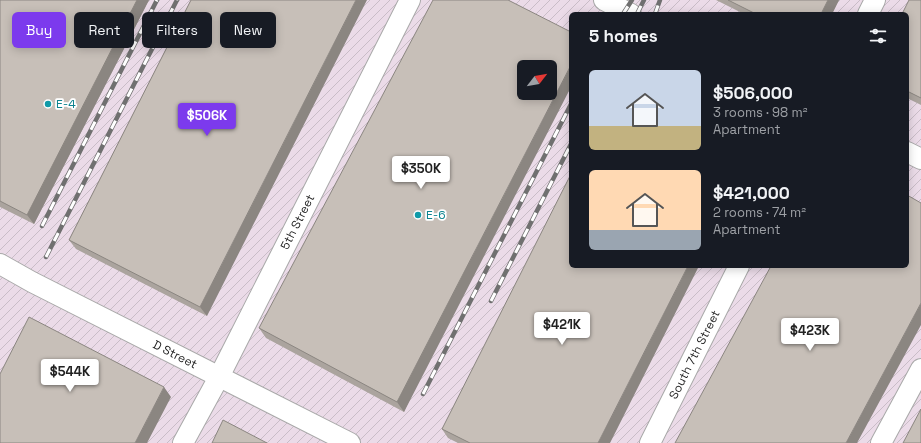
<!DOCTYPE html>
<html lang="en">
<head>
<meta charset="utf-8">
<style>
	:root { --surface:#171b24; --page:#20242c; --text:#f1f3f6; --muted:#9ea1a6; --accent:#7c3aed }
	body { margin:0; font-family:"Space Grotesk",sans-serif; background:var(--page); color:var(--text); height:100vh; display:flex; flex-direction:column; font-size:15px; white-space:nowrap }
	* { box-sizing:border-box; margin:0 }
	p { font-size:13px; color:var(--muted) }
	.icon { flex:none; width:22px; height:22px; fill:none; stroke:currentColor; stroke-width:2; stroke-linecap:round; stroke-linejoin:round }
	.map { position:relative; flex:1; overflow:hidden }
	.drawer { position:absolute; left:569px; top:12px; width:340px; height:256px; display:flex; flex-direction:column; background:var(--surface); border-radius:6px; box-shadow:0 2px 10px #0003 }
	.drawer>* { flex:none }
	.guide { position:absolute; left:12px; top:12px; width:380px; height:36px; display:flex; gap:8px }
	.needle { width:26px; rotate:59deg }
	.tools { position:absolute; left:517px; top:60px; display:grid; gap:8px }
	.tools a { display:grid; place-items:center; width:40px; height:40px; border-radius:6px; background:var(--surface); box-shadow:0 2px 10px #0003; font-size:20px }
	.price { position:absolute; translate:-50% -34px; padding:0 9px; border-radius:4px; background:#fff; color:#222; font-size:13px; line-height:26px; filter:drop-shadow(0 1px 2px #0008) }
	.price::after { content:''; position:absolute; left:50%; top:24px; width:12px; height:9px; margin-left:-6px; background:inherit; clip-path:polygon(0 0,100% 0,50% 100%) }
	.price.active { background:var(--accent); color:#fff }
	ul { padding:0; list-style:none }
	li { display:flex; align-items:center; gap:12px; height:100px; padding:0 20px }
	li span { display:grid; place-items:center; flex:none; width:112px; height:80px; border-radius:6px; color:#555 }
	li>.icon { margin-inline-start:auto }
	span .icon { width:48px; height:48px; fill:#fffc; stroke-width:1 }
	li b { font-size:17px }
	h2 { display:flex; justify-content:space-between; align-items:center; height:48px; padding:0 20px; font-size:17px }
	.pill { padding:0 14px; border-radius:6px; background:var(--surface); box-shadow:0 2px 10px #0003; font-size:14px; line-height:36px }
	.pill.active { background:var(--accent); color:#fff }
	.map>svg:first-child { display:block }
	.industrial { fill:url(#industrial-furrows); fill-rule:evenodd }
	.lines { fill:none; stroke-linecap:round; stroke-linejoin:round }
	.minor-casing { stroke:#a9a9a9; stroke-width:22 }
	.minor { stroke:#fff; stroke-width:20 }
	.rail-casing { stroke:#707070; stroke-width:4.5 }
	.rail { stroke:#fff; stroke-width:3; stroke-dasharray:9; stroke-linecap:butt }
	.wall { fill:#aba49e }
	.shaded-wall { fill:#8b8681 }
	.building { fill:#c7bfb8; stroke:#8b8681; fill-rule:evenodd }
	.culture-dot { fill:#0f9aa8; stroke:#fff; stroke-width:1.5 }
	.labels { text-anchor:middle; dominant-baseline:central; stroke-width:3.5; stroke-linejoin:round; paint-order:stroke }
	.culture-label { font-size:12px; fill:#0d838f; stroke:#fff; text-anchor:start }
	.street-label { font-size:12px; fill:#222; stroke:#fff }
</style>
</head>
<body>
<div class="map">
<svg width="921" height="443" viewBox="0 0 921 443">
	<defs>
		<pattern id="industrial-furrows" width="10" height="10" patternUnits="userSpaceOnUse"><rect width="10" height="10" fill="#ebdbe8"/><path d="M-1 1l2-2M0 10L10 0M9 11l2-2" fill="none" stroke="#c9bcc7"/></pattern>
	</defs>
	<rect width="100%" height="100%" fill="#f2efe9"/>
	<!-- industrial -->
	<path class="industrial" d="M0,0H921V443H0ZM571,14H907V266H571ZM524,67H550V93H524Z"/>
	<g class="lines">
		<defs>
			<g id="minor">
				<path d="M604,0L631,14"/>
				<path d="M868,14L875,0"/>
				<path d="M907,152L921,159"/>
				<path id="s1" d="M0,264L32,282L350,443"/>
				<path id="s2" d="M183,443L219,377L410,0"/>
				<path id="s3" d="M650,443L739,266"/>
				<path d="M881,443L921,369"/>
			</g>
		</defs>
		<!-- minor casing -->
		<use href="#minor" class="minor-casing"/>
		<!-- minor -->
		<use href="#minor" class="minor"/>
		<defs>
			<path id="rail" d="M623,14L632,0
				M637,14L644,0
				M655,14L660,0
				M42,226L157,0
				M46,257L177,0
				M491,301L571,144
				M423,394L571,104"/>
		</defs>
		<!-- rail casing -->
		<use href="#rail" class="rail-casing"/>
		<!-- rail -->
		<use href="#rail" class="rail"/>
	</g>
	<!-- wall -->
	<path class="wall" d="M0,0H149L34,224L0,207Z
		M191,0L207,316L76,249L69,240Z
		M716,0H839L832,14H744Z
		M921,0V105L907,98V14Z
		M571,32L404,412L266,338L259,328Z
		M442,429L610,443H458L448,438Z"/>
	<!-- shaded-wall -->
	<path class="shaded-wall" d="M137,0H149L34,224L27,215Z
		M356,0H367L207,316L200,307Z
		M828,0H839L832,14H821Z
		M571,65V87L404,412L397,402Z
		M688,266H699L610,443H598Z
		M921,303V325L857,443H846Z
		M164,387L171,397L147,443H135Z"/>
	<!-- building -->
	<path class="building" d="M0,0H137L27,215L0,201Z
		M191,0H356L200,307L69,240Z
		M433,0H508L571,32V65L397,402L259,328ZM524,67H550V93H524Z
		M728,0H828L821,14H756Z
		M909,0H921V98L907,91V14H902Z
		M571,174V266H688L598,443H470L442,429Z
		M907,195L921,203V303L846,443H675L771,266H907Z
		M29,317L164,387L135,443H0V374Z
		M921,409V443H903Z
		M223,420L267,443H212Z"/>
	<!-- markers -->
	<g class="culture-dot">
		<circle cx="48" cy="104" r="4"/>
		<circle cx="418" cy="215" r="4"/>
	</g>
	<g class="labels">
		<!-- culture labels -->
		<g class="culture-label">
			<text x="56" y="104">E-4</text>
			<text x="426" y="215">E-6</text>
		</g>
		<!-- street labels -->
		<g class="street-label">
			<text stroke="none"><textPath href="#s2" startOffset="249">5th Street</textPath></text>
			<text stroke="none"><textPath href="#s1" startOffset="197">D Street</textPath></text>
			<text stroke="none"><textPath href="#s3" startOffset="99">South 7th Street</textPath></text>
		</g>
	</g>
</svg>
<div class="tools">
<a><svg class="needle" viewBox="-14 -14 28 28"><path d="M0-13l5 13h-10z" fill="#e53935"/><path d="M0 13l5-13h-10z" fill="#9ea1a6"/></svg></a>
</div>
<b class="price active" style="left:207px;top:137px">$506K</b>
<b class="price" style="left:421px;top:190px">$350K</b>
<b class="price" style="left:562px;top:346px">$421K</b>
<b class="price" style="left:810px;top:352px">$423K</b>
<b class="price" style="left:70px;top:393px">$544K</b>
<div class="guide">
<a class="pill active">Buy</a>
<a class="pill">Rent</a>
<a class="pill">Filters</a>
<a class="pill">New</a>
</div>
<section class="drawer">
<h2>5 homes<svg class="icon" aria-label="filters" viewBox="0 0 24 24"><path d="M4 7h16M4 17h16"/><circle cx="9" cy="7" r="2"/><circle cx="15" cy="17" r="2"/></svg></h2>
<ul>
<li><span style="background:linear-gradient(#c9d6e8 70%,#c2b280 0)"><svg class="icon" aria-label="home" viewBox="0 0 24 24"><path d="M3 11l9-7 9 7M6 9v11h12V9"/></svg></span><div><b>$506,000</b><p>3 rooms · 98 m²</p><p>Apartment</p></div></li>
<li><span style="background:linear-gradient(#ffd9b3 75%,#9aa5b1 0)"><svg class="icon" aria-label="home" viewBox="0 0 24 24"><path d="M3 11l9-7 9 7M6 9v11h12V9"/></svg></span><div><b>$421,000</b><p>2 rooms · 74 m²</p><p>Apartment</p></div></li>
</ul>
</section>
</div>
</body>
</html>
